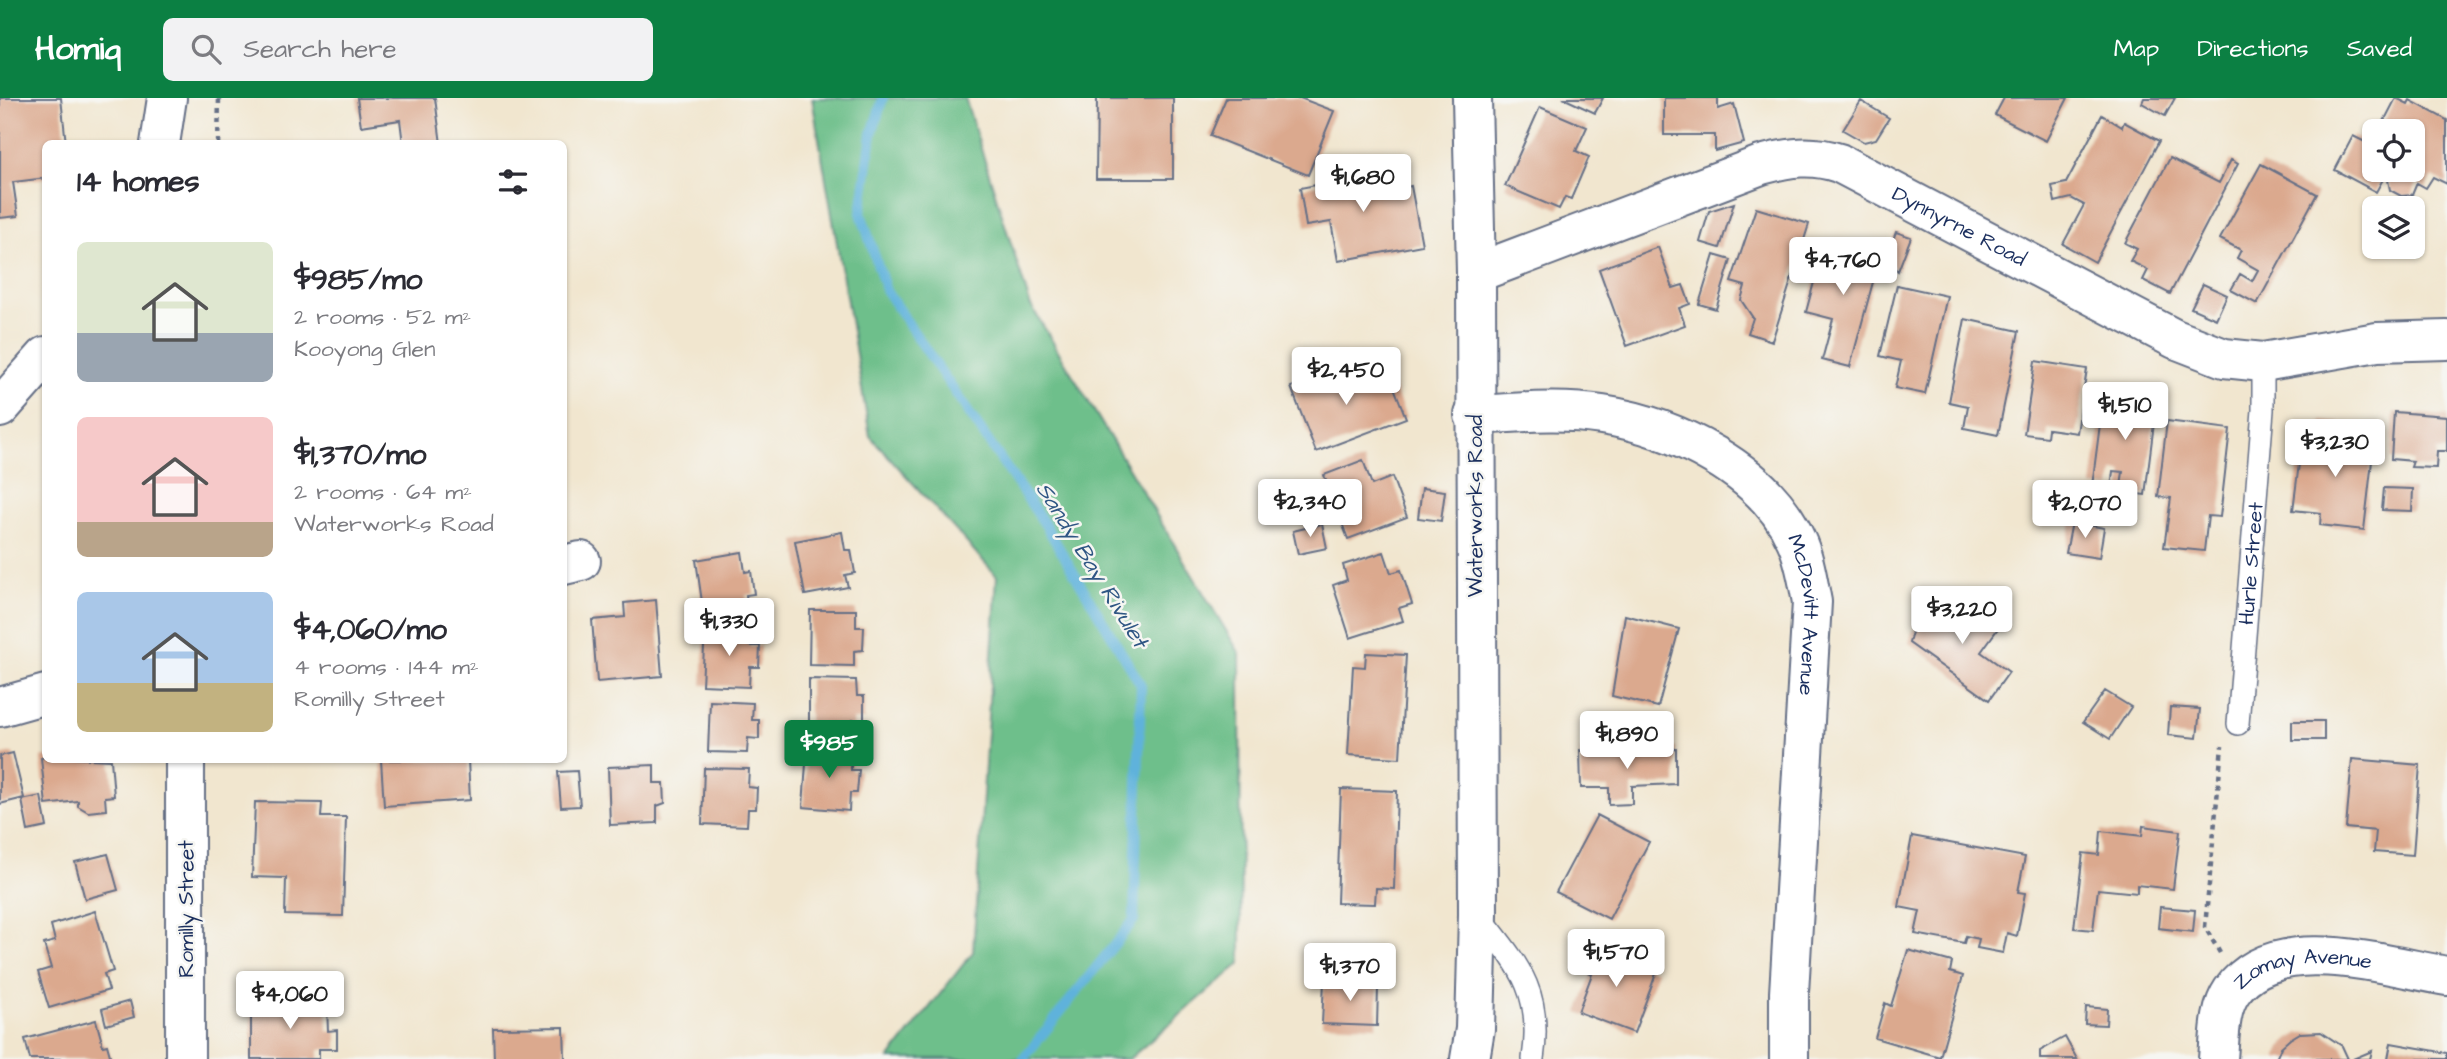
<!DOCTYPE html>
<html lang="en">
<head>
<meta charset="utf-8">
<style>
	:root { --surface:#fff; --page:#f2f2f3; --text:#2b2b33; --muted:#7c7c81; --accent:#0b8043 }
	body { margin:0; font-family:"Architects Daughter",sans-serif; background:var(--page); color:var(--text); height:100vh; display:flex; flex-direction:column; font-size:26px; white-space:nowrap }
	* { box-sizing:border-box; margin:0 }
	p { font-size:23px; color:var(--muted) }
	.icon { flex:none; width:38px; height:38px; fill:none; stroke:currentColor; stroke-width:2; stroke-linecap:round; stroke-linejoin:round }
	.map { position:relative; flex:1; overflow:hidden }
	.details { position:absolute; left:42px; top:42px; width:525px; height:623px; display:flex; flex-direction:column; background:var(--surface); border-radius:10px; box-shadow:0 2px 5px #0004 }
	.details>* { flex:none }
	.tools { position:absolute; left:2362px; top:21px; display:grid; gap:14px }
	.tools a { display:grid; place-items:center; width:63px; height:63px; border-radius:10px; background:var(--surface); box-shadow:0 2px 5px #0004; font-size:35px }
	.price { position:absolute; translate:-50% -60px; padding:0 16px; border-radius:7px; background:#fff; color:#222; font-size:23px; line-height:46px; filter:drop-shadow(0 2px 4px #0008) }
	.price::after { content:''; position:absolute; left:50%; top:42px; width:21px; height:16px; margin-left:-10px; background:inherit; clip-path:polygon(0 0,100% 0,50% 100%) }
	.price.selected { background:var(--accent); color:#fff }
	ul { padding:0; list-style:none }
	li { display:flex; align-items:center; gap:21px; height:175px; padding:0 35px }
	li span { display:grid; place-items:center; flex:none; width:196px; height:140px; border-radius:10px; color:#555 }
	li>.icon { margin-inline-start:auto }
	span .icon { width:84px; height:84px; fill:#fffc; stroke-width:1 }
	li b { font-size:30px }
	h2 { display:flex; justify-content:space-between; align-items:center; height:84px; padding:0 35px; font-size:30px }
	header { display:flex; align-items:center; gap:42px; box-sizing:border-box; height:98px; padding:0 35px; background:var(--accent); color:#fff }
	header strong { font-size:33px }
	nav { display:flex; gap:38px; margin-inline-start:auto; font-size:24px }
	.search { width:490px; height:63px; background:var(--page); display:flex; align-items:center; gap:18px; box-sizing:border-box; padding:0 24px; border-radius:10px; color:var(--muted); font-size:26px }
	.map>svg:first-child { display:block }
	.forest { fill:#6ebf8b; stroke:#447774; stroke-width:2 }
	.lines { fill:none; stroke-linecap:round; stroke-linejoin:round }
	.stream { stroke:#5fb2db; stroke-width:10 }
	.building { fill:#dba98e }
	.lane-casing { stroke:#666f86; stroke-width:24 }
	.street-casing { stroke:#666f86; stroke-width:42 }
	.primary-casing { stroke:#666f86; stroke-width:42 }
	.path { stroke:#666f86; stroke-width:4.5; stroke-dasharray:5 5; stroke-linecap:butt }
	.lane { stroke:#fff; stroke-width:21 }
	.street { stroke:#fff; stroke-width:38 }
	.primary { stroke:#fff; stroke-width:38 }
	.labels { text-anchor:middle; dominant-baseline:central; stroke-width:5; stroke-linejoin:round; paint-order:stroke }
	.street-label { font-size:21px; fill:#1b2f5e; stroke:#f6f6f2 }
	.water-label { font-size:23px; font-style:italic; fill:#2f5684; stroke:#f6f6f2 }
</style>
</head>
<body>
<header>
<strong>Homiq</strong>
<div class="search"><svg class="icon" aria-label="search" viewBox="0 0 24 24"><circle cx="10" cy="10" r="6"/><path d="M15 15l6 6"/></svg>Search here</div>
<nav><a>Map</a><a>Directions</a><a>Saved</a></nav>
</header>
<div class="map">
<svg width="2447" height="961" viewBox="0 0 2447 961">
	<rect width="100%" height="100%" fill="#f6f6f2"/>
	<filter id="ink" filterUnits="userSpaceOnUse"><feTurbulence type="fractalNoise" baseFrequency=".0143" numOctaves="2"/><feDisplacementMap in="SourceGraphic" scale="14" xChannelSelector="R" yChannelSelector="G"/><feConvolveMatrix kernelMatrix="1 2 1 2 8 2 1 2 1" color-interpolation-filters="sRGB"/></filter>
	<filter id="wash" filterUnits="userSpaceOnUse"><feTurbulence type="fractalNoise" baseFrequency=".00686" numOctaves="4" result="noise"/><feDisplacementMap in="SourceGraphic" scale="28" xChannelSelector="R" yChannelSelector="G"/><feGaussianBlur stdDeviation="1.57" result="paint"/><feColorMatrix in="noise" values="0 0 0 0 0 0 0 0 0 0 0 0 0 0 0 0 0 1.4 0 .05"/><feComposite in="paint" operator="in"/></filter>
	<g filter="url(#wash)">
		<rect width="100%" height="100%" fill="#f1e6cf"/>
		<!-- forest -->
		<path class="forest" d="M812,0H965L1030,206L1240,556L1241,865L1129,961H889L973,854L997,478L870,338Z"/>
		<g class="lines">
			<!-- stream -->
			<path class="stream" d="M883,0L872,36L861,115L886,193L1046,428L1141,587L1134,822L1023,961"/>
		</g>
		<g id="blocks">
			<!-- building -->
			<path class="building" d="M0,0H61L66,46H46V80L13,84L18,118L0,120Z
				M357,0H435L441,46H403L400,22L361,28Z
				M1097,0H1173V81H1096Z
				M1226,0H1300L1334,13L1308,77L1210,38Z
				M1563,0H1603L1595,15Z
				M1664,0H1718V11L1734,6L1744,45L1715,53V37H1664Z
				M2004,0H2068L2046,43L1995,17Z
				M2144,0H2175L2165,18L2142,5Z
				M2396,0L2408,6L2410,2L2447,22V86L2433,79L2426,90L2417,85L2412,97L2401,98L2390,92L2388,82L2393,72H2413V33H2379Z
				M1861,3L1889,20L1876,41L1864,44L1843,32Z
				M1540,9L1587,29L1576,53L1589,59L1571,101L1565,99L1559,111L1505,88Z
				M2102,17L2122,29L2124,24L2159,43L2095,164L2063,146L2084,107L2071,100L2055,104L2052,88L2066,85Z
				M2353,38L2371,47L2375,41V72H2388L2376,94L2335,72Z
				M2170,60L2219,85L2231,62L2238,66L2170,196L2143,182L2148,172L2130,163L2137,151L2125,145Z
				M1377,65L1382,94L1411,88L1422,147L1338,163L1331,124L1306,128L1300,90L1348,81L1346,70Z
				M2261,66L2317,96L2257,206L2231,192L2240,176L2252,183L2258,172L2237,160L2241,152L2220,141Z
				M1734,105L1720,150L1700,144L1709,113Z
				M1756,110L1809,126L1772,243L1748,235L1753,220L1741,202L1745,188L1731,184Z
				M1896,134L1911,139L1898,173L1885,162Z
				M1825,143L1880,158L1850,269L1822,262L1833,221L1806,214Z
				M1658,149L1673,190L1683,187L1690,206L1679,210L1685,227L1627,248L1599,171Z
				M1714,157L1731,162L1716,211L1699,206Z
				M2203,186L2227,197L2216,221L2191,210Z
				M1897,187L1947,198L1925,296L1895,290L1901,263L1880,258Z
				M1965,221L2019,233L1998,337L1964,330L1968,308L1949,304Z
				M2035,263L2087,271L2077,335L2048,331L2047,339L2024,336Z
				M1345,269L1352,288L1388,274L1406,320L1316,354L1291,289Z
				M2104,295L2157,301L2145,397L2120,394L2123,374L2113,373L2111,390L2092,388Z
				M2394,314L2447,318V353H2437L2436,370L2411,369L2413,363L2391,361Z
				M2167,323L2230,331L2220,419L2208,418L2204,453L2164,449L2171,400L2158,399Z
				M2322,323L2351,326L2348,351L2373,354L2364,432L2320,427L2321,415L2293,412L2301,350L2318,352Z
				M1363,362L1372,387L1392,379L1407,419L1348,441L1324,377Z
				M1422,390L1445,393L1441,423L1418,420Z
				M2384,390L2413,391L2412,413L2382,412Z
				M2072,424L2104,430L2099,460L2066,455Z
				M1322,426L1327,450L1298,456L1293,433Z
				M842,434L845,452H851L855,475L845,477L848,489L805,497L795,443Z
				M742,454L745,474L751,473L754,496L746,497L748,511L704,518L696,462Z
				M1384,454L1391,475L1401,472L1412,506L1399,510L1403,523L1350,540L1333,487L1347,482L1343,467Z
				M1952,496L1999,529L1981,554L2009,574L1989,602L1909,545L1912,534L1921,528H1929Z
				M656,502L662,578L597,584L592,522L625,519L624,505Z
				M810,512H856V529H864L863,552L854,553V568L809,567Z
				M1625,517L1679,531L1658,609L1612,598Z
				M705,530L750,532L749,548H760L759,569H750L749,589L702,587Z
				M1366,555L1406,557L1400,660L1348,657L1353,568L1365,569Z
				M809,581L856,582L857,598H864V622H853V637H809Z
				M2105,593L2131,609L2110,641L2083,624Z
				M710,603L753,605L752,622H759V641L748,640L747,655L708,654Z
				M2170,609L2200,611L2197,640L2168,637Z
				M2292,623H2324V642H2292Z
				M1676,650V686L1632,688V706L1609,707V690H1581L1580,652Z
				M807,651L851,653V672H859L857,695H850L849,713L803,709Z
				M13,655L24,700L0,706V658Z
				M46,659L111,662L114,698L105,699L106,712L88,714L78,708V703L46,707L41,660Z
				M2352,661L2420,667L2413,757L2374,754L2376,733L2346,730Z
				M381,662H468L470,702L384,708Z
				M654,667V685H664L665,705L657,708V725L610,727L608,669Z
				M704,670L749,671L748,689L757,690L756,711H748L747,728L702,726Z
				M577,673L580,708L561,709L558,674Z
				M1341,691L1397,693L1394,791L1376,790L1375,806L1337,805Z
				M41,698L47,729L28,733L22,702Z
				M255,704L322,705L321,719H346L343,818L285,817L286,780L252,779Z
				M1597,717L1649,744L1609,821L1556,794Z
				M2143,728L2180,733L2173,791L2137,787V795L2098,791L2093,832L2074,830L2083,755L2099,757L2101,733L2142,738Z
				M1912,738L2025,759L2018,794L2025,795L2017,838L2007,835L2003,855L1977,850L1979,841L1966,838L1964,845L1915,836L1920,813L1899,809Z
				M108,756L118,792L85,801L75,764Z
				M2160,809L2195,812L2193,834L2158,830Z
				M95,813L113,873L104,876L109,892L49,910L38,874L51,870L44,846L55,843L51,827Z
				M1591,848L1657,873L1634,935L1578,914L1592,876L1582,872Z
				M1908,852L1952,864L1950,874L1963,878L1940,959L1875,940L1885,905L1891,908Z
				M1344,879H1363V889H1378L1377,928L1322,926L1324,883L1343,884Z
				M130,903L134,919L106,927L102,911Z
				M251,905H308L309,908L327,909L328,933L337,932V951H319V961H251Z
				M2086,909L2107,911L2106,927L2085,926Z
				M96,922L103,948L107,947L111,961H30L25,941Z
				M564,929L565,961H494L493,930Z
				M2321,934L2342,948L2348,961H2276L2281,949L2290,941L2300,935Z
				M2065,939L2077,961H2040V953Z
				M2391,945L2447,955V961H2388Z
				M2372,953L2370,961H2353Z"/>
		</g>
	</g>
	<g filter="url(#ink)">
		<use href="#blocks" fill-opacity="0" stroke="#666f86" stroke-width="2"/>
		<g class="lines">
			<defs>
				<g id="lane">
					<path id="s1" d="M2238,626L2263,312V264"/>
					<path d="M1479,817C1519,868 1543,893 1533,961"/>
				</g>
				<g id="street">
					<path id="s2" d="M1476,175L1761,67C1789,59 1812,56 1839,65L2175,241L2224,260L2263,264L2377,244L2447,242"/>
					<path id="s3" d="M1474,317C1516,315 1560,310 1602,317C1674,328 1765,372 1796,442C1805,461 1808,484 1812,504L1789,895V961"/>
					<path d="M564,467L581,463"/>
					<path d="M0,609L46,596"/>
					<path d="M185,662V961"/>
					<path d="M1470,961L1475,931L1478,816L1476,175L1472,0"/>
					<path id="s4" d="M2218,961C2220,939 2219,912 2232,893C2275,832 2386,868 2447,878"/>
				</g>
				<path id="primary" d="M160,46L167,0
					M0,310L46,258"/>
			</defs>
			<!-- lane casing -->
			<use href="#lane" class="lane-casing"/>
			<!-- street casing -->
			<use href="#street" class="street-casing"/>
			<!-- primary casing -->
			<use href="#primary" class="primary-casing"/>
			<!-- path -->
			<path class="path" d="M218,46L219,0
				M2220,855L2205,829L2222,648"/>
			<!-- lane -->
			<use href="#lane" class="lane"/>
			<!-- street -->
			<use href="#street" class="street"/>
			<!-- primary -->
			<use href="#primary" class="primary"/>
		</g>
	</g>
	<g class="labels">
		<!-- street labels -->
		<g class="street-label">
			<text stroke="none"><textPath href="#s2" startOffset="520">Dynnyrne Road</textPath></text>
			<text transform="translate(1475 408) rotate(-90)">Waterworks Road</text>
			<text stroke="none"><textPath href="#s1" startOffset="161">Hurle Street</textPath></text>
			<text stroke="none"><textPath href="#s3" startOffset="444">McDevitt Avenue</textPath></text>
			<text transform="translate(186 811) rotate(-90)">Romilly Street</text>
			<text stroke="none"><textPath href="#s4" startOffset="149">Zomay Avenue</textPath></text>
		</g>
		<!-- water labels -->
		<g class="water-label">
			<text transform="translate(1092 467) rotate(58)">Sandy Bay Rivulet</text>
		</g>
	</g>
</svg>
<div class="tools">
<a><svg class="icon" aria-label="locate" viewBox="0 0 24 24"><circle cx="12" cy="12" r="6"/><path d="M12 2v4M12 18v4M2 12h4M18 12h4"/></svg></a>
<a><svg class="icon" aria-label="layers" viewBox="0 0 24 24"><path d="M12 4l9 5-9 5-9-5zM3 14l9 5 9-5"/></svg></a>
</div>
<b class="price" style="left:1363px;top:116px">$1,680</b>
<b class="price" style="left:1843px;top:199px">$4,760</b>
<b class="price" style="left:1346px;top:309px">$2,450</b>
<b class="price" style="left:2125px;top:344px">$1,510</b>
<b class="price" style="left:2335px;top:381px">$3,230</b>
<b class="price" style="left:1310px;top:441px">$2,340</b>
<b class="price" style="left:2085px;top:442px">$2,070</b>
<b class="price" style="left:1962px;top:548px">$3,220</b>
<b class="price" style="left:729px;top:560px">$1,330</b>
<b class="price" style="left:1627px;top:673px">$1,890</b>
<b class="price selected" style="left:829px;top:682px">$985</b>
<b class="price" style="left:1616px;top:891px">$1,570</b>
<b class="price" style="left:1350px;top:905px">$1,370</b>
<b class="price" style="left:290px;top:933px">$4,060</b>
<section class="details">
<h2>14 homes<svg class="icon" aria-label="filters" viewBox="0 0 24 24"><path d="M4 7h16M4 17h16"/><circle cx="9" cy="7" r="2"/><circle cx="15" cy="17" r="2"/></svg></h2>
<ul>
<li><span style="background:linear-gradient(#dfe7d0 65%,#9aa5b1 0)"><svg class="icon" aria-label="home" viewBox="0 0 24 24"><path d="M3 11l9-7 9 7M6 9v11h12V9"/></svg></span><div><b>$985/mo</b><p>2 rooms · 52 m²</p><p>Kooyong Glen</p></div></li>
<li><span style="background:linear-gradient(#f6c9c9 75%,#b9a48a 0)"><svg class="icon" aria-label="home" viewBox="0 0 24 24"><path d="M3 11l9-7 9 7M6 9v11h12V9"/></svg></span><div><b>$1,370/mo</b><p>2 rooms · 64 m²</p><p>Waterworks Road</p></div></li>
<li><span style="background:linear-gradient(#a9c7e8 65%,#c2b280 0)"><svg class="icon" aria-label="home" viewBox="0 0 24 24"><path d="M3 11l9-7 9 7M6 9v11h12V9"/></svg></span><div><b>$4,060/mo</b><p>4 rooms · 144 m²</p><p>Romilly Street</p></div></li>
</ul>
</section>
</div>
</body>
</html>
